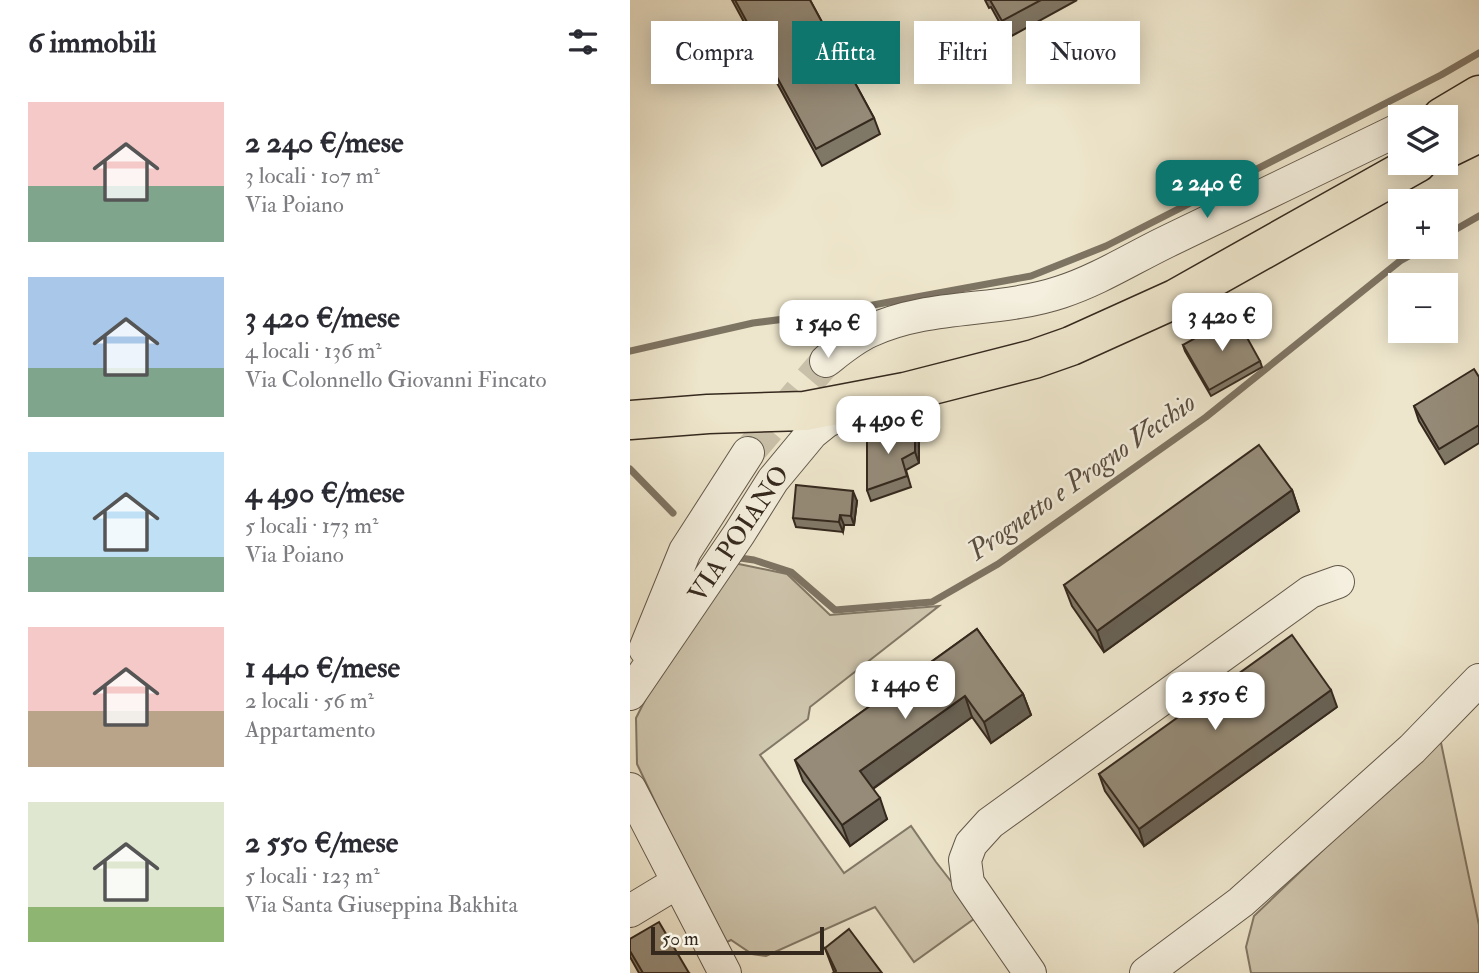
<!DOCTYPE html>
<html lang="it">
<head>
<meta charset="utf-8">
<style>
	:root { --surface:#fff; --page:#f2f2f3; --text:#2b2b33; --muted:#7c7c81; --accent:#0f766e }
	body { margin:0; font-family:"IM FELL Double Pica",serif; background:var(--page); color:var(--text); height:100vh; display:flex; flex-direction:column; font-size:26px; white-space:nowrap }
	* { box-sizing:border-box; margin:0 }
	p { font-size:23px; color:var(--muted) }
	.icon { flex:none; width:38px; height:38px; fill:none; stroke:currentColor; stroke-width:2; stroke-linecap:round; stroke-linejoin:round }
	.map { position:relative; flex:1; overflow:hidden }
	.panel { display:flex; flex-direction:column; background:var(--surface); width:630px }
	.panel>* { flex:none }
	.top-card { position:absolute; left:21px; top:21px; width:665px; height:63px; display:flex; gap:14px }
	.controls { position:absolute; left:758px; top:105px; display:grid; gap:14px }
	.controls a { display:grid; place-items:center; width:70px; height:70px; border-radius:0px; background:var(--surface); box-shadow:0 4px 18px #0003; font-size:35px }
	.scale { position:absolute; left:21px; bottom:18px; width:173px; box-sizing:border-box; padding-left:7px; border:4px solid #35291e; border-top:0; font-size:19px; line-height:24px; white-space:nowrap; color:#35291e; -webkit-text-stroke:5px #f4efde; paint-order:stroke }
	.price { position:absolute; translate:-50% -60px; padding:0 16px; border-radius:14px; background:#fff; color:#222; font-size:23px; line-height:46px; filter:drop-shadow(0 2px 4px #0008) }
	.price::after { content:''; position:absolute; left:50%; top:42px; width:21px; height:16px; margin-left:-10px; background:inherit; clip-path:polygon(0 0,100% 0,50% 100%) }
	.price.active { background:var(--accent); color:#fff }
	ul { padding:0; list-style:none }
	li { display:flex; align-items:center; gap:21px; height:175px; padding:0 28px }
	li span { display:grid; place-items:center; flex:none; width:196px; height:140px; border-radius:0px; color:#555 }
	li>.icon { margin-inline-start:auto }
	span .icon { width:84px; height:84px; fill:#fffc; stroke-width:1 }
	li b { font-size:30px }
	h2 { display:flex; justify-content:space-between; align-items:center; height:84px; padding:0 28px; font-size:30px }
	.tag { padding:0 24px; border-radius:0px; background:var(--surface); box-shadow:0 4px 18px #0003; font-size:24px; line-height:63px }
	.tag.active { background:var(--accent); color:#fff }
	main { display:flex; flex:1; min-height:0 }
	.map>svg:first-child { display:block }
	.green { fill:#cfc6ae; stroke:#827866; stroke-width:2 }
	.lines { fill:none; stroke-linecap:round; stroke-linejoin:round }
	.stream { stroke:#7e7463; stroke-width:7 }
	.minor-tunnel { stroke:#c9c0a9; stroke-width:32; stroke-dasharray:32 16; stroke-linecap:butt }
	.minor-casing { stroke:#63584a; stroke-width:34 }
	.major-casing { stroke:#35291e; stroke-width:41 }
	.minor { stroke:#f4efde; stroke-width:32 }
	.major { stroke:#eee6cc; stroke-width:38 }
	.wall { fill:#807867; stroke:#35291e; stroke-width:2 }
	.shaded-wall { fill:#686154; stroke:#35291e; stroke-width:2 }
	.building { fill:#958b78; stroke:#35291e; stroke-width:2 }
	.labels { text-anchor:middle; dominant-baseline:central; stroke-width:5; stroke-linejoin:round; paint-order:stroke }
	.street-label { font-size:26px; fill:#35291e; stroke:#f4efde }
	.water-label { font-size:28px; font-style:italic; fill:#5a4e40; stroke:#f4efde }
</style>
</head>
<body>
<main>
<section class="panel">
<h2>6 immobili<svg class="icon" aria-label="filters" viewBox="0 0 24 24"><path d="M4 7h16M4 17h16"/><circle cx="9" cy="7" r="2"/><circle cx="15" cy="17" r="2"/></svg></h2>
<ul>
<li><span style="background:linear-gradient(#f6c9c9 60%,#7fa58c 0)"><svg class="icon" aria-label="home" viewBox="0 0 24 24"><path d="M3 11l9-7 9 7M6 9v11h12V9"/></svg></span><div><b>2 240 €/mese</b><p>3 locali · 107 m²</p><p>Via Poiano</p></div></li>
<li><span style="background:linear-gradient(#a9c7e8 65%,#7fa58c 0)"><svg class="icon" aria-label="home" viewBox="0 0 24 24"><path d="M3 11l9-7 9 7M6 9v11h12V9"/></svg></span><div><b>3 420 €/mese</b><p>4 locali · 136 m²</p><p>Via Colonnello Giovanni Fincato</p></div></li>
<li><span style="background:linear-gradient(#bfe0f5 75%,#7fa58c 0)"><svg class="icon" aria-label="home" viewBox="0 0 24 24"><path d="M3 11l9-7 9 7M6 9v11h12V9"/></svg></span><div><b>4 490 €/mese</b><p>5 locali · 173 m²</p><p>Via Poiano</p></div></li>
<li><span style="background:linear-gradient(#f6c9c9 60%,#b9a48a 0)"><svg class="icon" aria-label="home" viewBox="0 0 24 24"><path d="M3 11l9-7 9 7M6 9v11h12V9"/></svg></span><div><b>1 440 €/mese</b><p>2 locali · 56 m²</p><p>Appartamento</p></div></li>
<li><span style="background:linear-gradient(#dfe7d0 75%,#8fb573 0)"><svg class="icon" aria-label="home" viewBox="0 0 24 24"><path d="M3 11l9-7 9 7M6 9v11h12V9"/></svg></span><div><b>2 550 €/mese</b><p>5 locali · 123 m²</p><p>Via Santa Giuseppina Bakhita</p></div></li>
</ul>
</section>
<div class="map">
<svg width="849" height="973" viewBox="0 0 849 973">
	<rect width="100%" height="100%" fill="#eee6cc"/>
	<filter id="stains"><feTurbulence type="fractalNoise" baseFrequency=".00286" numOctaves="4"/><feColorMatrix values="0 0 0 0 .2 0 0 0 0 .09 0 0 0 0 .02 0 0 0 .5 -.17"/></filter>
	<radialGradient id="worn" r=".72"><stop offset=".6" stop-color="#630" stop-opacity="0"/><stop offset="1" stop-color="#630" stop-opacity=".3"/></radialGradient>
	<!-- green -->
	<path class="green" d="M104,563L157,574L200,615L309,606L180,707L178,719L130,755L214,873L281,826L306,862L348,916L284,962L245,907L136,956L122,954L101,940L93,944L7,764L6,718L32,667Z
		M810,738L849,925V973H621L616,947L624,916Z"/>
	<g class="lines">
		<!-- stream -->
		<path class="stream" d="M816,235L849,216
			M0,351L123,323L194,314L401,276L476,246L811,75L849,53
			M0,469L43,513
			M103,557L124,560L161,572L205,610L302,602L368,564L576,417L770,261L795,247"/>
		<!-- minor-tunnel -->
		<path class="minor-tunnel" d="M118,453L196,361"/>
		<defs>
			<path id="minor" d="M196,361C210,350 224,338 240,331C301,303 368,313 431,292C468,280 501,259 536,242C614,204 692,167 770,129
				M15,649L55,551L118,453
				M0,694L109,534L143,480L182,433L197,421L214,414L227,411
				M0,789L95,973
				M0,911L48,882
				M400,973L338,883L335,860L341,844L360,823L680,592L708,582
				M516,973L611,902L782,749L849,680"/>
			<path id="major" d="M812,117L849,95
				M816,149L849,133
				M0,420L78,414L175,411L275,392L404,359L441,346L545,299L787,163"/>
		</defs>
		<!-- minor casing -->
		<use href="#minor" class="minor-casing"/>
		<!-- major casing -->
		<use href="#major" class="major-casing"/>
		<!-- minor -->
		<use href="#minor" class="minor"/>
		<!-- major -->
		<use href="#major" class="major"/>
	</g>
	<!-- wall -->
	<path class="wall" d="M102,0H180L244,118L250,134L192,166Z
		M355,0H447L378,38L361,7L359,8Z
		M553,345L630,361L632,367L581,396L555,351Z
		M849,377V443L815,464L789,421L784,406Z
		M289,443V463L276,470L281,487L241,501L237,490Z
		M662,490L669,511L474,652L442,606L434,585Z
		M227,501L224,525H214L213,532L166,527L163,518Z
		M347,629L393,694L401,715L361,743L342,717L243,789L257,819L220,846L173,781L165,760Z
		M707,707L514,846L475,791L469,774Z
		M0,939L59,973H9L0,957Z
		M195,948L252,973L204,972Z"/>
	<!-- shaded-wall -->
	<path class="shaded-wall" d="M285,432L289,443V463L285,452Z
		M662,490L669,511L474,652L467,631Z
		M223,491L227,501L224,525L221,516Z
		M210,515L214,525L213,532L209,522Z
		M701,690L707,707L514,846L509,829Z
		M393,694L401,715L361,743L354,722Z
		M335,696L342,717L238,792L230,771Z
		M250,798L257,819L220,846L212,825Z"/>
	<!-- building -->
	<path class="building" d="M105,0H180L244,118L186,149Z
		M360,0H411L372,21Z
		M605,316L630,361L579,390L553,345Z
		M844,369L849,377V425L809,449L784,406Z
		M237,432H285V452L272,459L277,476L237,490Z
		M629,445L662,490L467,631L434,585Z
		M166,485L223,491L221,516L210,515L209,522L163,518Z
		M347,629L393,694L354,722L335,696L230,771L250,798L212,825L165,760Z
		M662,635L701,690L509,829L469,774Z
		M29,922L59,973H13L0,951V939Z
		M219,929L252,973H203L206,971L195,948Z"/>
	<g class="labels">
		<!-- street labels -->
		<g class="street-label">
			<text transform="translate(109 534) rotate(-56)">VIA POIANO</text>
		</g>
		<!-- water labels -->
		<g class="water-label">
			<text transform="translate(452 477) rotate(-35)">Prognetto e Progno Vecchio</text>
		</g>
	</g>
	<rect width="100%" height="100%" filter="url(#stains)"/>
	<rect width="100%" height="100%" fill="url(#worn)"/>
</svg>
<div class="controls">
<a><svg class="icon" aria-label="layers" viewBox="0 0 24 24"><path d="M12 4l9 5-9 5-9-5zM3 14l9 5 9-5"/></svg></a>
<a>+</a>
<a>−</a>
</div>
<div class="scale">50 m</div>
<b class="price active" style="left:577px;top:220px">2 240 €</b>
<b class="price" style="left:592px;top:353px">3 420 €</b>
<b class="price" style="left:198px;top:360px">1 540 €</b>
<b class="price" style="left:258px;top:456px">4 490 €</b>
<b class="price" style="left:275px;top:721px">1 440 €</b>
<b class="price" style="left:585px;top:732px">2 550 €</b>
<div class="top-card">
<a class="tag">Compra</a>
<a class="tag active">Affitta</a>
<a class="tag">Filtri</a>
<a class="tag">Nuovo</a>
</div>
</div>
</main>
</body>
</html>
